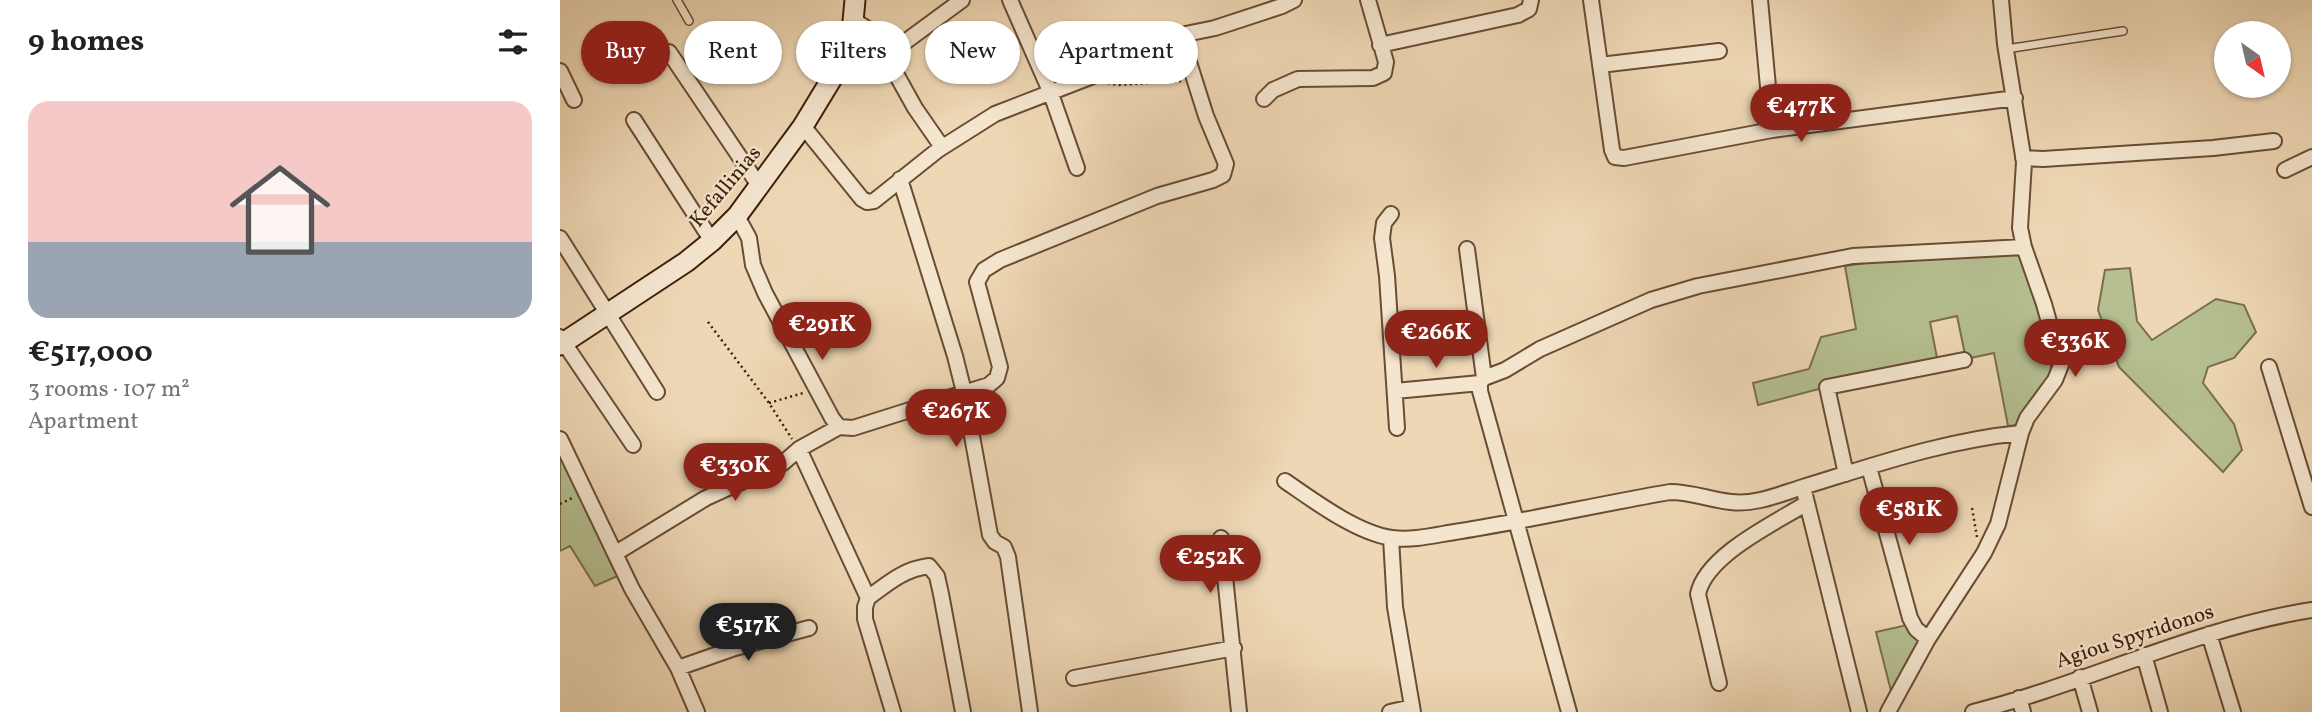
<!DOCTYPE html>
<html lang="en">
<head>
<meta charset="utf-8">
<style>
	:root { --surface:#fff; --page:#f6f6f6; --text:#222; --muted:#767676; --line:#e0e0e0; --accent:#8f2418 }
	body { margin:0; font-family:Vollkorn,serif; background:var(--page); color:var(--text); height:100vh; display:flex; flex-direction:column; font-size:26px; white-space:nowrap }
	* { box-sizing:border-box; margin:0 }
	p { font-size:23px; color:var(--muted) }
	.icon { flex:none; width:38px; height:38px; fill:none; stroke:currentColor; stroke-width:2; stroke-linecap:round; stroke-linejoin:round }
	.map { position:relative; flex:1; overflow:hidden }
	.side { display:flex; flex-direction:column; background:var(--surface); width:560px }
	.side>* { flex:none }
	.guide { position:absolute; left:21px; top:21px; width:665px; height:63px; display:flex; gap:14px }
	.needle { width:46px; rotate:146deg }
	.controls { position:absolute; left:1654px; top:21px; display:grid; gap:14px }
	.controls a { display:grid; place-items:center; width:77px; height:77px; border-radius:50%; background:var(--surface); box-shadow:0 2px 5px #0004; font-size:35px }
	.price { position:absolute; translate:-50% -60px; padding:0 16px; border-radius:24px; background:var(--accent); color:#fff; font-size:23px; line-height:46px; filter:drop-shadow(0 2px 4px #0008) }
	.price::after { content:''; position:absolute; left:50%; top:42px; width:21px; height:16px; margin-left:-10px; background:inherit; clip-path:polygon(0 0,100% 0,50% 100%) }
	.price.current { background:#222; color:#fff }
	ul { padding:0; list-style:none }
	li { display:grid; align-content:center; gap:14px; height:371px; padding:0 28px }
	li+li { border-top:2px solid var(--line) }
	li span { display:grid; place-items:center; height:217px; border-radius:21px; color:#555 }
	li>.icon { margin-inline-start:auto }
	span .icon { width:126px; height:126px; fill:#fffc; stroke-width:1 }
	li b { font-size:30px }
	h2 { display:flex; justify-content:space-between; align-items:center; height:84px; padding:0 28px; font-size:30px }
	.tag { padding:0 24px; border-radius:32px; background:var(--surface); box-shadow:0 2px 5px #0004; font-size:24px; line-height:63px }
	.tag.current { background:var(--accent); color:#fff }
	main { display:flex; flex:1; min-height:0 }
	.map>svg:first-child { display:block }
	.green { fill:#b5bf90; stroke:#7a6e4c; stroke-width:2 }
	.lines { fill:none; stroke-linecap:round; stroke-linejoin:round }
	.lane-casing { stroke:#6a4c33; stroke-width:10 }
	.street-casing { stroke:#6a4c33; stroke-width:18 }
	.secondary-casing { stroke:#3e1e08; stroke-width:23 }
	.path { stroke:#3e1e08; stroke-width:2.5; stroke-dasharray:2 3.5; stroke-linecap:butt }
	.lane { stroke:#f4e5ce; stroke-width:7 }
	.street { stroke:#f4e5ce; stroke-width:14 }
	.secondary { stroke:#f4e5ce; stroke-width:19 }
	.labels { text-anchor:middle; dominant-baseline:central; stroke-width:5; stroke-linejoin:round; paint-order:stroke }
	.street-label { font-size:21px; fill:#3e1e08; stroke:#f4e5ce }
</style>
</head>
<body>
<main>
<section class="side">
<h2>9 homes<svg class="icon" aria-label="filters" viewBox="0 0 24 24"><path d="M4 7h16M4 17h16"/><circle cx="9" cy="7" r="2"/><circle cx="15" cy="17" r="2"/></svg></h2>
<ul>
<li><span style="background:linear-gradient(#f6c9c9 65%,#9aa5b1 0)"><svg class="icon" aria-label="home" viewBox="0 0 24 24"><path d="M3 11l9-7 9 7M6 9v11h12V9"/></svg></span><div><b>€517,000</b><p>3 rooms · 107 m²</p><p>Apartment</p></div></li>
</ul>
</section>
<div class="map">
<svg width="1752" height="712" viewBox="0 0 1752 712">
	<rect width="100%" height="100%" fill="#eed7b4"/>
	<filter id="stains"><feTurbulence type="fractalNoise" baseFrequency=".00286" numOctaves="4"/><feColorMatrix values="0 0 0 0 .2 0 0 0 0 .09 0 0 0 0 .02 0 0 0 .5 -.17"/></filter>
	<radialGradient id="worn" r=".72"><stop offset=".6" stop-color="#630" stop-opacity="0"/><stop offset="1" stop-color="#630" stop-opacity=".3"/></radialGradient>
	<!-- green -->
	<path class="green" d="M1460,254L1491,351V371L1480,393L1466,407L1457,425L1448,426L1434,353L1406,359L1397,316L1370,322L1378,363L1312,375L1198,405L1193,383L1249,369L1261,337L1296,329L1285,266L1326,260Z
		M1570,268L1577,321L1592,340L1656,299L1684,305L1696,332L1674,358L1648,367L1643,383L1674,424L1682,450L1663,472L1559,367L1538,310L1545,270Z
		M0,451L60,575L35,586L10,546L0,551Z
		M1347,625L1360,641L1331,691L1316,632Z"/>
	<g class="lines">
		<defs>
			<path id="lane" d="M117,0L129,21
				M1446,49L1563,31"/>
			<path id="street" d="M450,0L490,91L517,168
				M1031,0L1052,150L1055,157L1064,158L1212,130L1455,98
				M1200,0L1212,130
				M294,20L309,30L326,56L402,0
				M820,45L958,15L969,9L971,0
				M109,52L200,187
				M326,56L355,108L382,147
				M1040,65L1159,51
				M0,71L14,100
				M704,99L713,90L738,79L813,78L824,73L826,62L808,0
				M74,120L152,241
				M243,126L302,199L307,202L314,201L378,150L435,114L533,76L596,40L655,28L722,6L734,0
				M1463,158L1483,159L1653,148L1714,141
				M1725,170L1752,157
				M340,179L395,356L404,392L430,535L435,542L444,547L448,557L470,712
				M831,214L824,223L822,238L827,276L837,428
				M177,216L189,238L193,265L205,293L272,418L279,427L293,428L429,385L437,378L440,367L417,282L424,270L440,260L597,196L653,180L663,175L666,164L646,116L621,37
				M0,238L97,392
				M907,249L924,378
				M0,337L73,445
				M1709,367L1752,507
				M835,391L920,383
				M0,439L72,589L118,668L137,712
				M239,449L308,598L305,607V619L333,712
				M1309,467L1350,618L1356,629L1368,639
				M1286,474L1267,387L1404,360
				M725,481C754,501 797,533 832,538C854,541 879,534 901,531C971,520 1040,504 1110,492C1132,492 1151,500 1171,502C1196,505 1220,494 1243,487
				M661,538L679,712
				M831,538L835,607L853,712
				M56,553L146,498L223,463L239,449L279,427
				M308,598C328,583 344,569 369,566L377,576L381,594L403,712
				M1649,634L1673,712
				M1584,655L1600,712
				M118,668L175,648L249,628
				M1520,677L1530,712
				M514,678L674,648
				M1159,683L1138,594C1146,555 1215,523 1247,503
				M1459,698L1463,712
				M830,712L852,707
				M1009,712L920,391V383L924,378L945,370L980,349L1091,300L1138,286L1293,256L1464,247
				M1299,712L1243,487C1315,465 1386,440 1461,433
				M1328,712L1368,639L1424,553L1438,524L1461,433L1467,418L1495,380L1501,365L1484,304L1464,247L1460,228L1464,162L1445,44L1441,0
				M1413,712C1528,683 1635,628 1752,610"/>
			<path id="secondary" d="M0,345L126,262L152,241L177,216L243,126L274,75L292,32L295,0"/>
		</defs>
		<!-- lane casing -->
		<use href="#lane" class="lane-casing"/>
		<!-- street casing -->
		<use href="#street" class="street-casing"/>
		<!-- secondary casing -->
		<use href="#secondary" class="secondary-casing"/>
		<!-- path -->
		<path class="path" d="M548,83L557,85L622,81
			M148,322L209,403L232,439
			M209,403L243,393
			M0,504L12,498
			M1412,508L1417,537"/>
		<!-- lane -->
		<use href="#lane" class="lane"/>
		<!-- street -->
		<use href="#street" class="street"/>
		<!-- secondary -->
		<use href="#secondary" class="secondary"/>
	</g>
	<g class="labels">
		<!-- street labels -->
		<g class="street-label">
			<text transform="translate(166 187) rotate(-50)">Kefallinias</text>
			<text transform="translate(1575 637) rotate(-18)">Agiou Spyridonos</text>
		</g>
	</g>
	<rect width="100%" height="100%" filter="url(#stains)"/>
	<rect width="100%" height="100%" fill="url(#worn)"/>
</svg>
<div class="controls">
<a><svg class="needle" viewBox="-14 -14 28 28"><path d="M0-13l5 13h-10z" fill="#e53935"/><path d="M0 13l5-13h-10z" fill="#767676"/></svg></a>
</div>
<b class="price" style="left:1241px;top:144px">€477K</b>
<b class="price" style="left:262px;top:362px">€291K</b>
<b class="price" style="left:876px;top:370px">€266K</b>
<b class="price" style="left:1515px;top:379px">€336K</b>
<b class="price" style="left:396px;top:449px">€267K</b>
<b class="price" style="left:175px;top:503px">€330K</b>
<b class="price" style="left:1349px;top:547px">€581K</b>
<b class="price" style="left:650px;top:595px">€252K</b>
<b class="price current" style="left:188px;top:663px">€517K</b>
<div class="guide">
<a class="tag current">Buy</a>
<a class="tag">Rent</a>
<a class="tag">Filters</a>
<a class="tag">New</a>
<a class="tag">Apartment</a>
</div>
</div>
</main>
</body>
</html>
